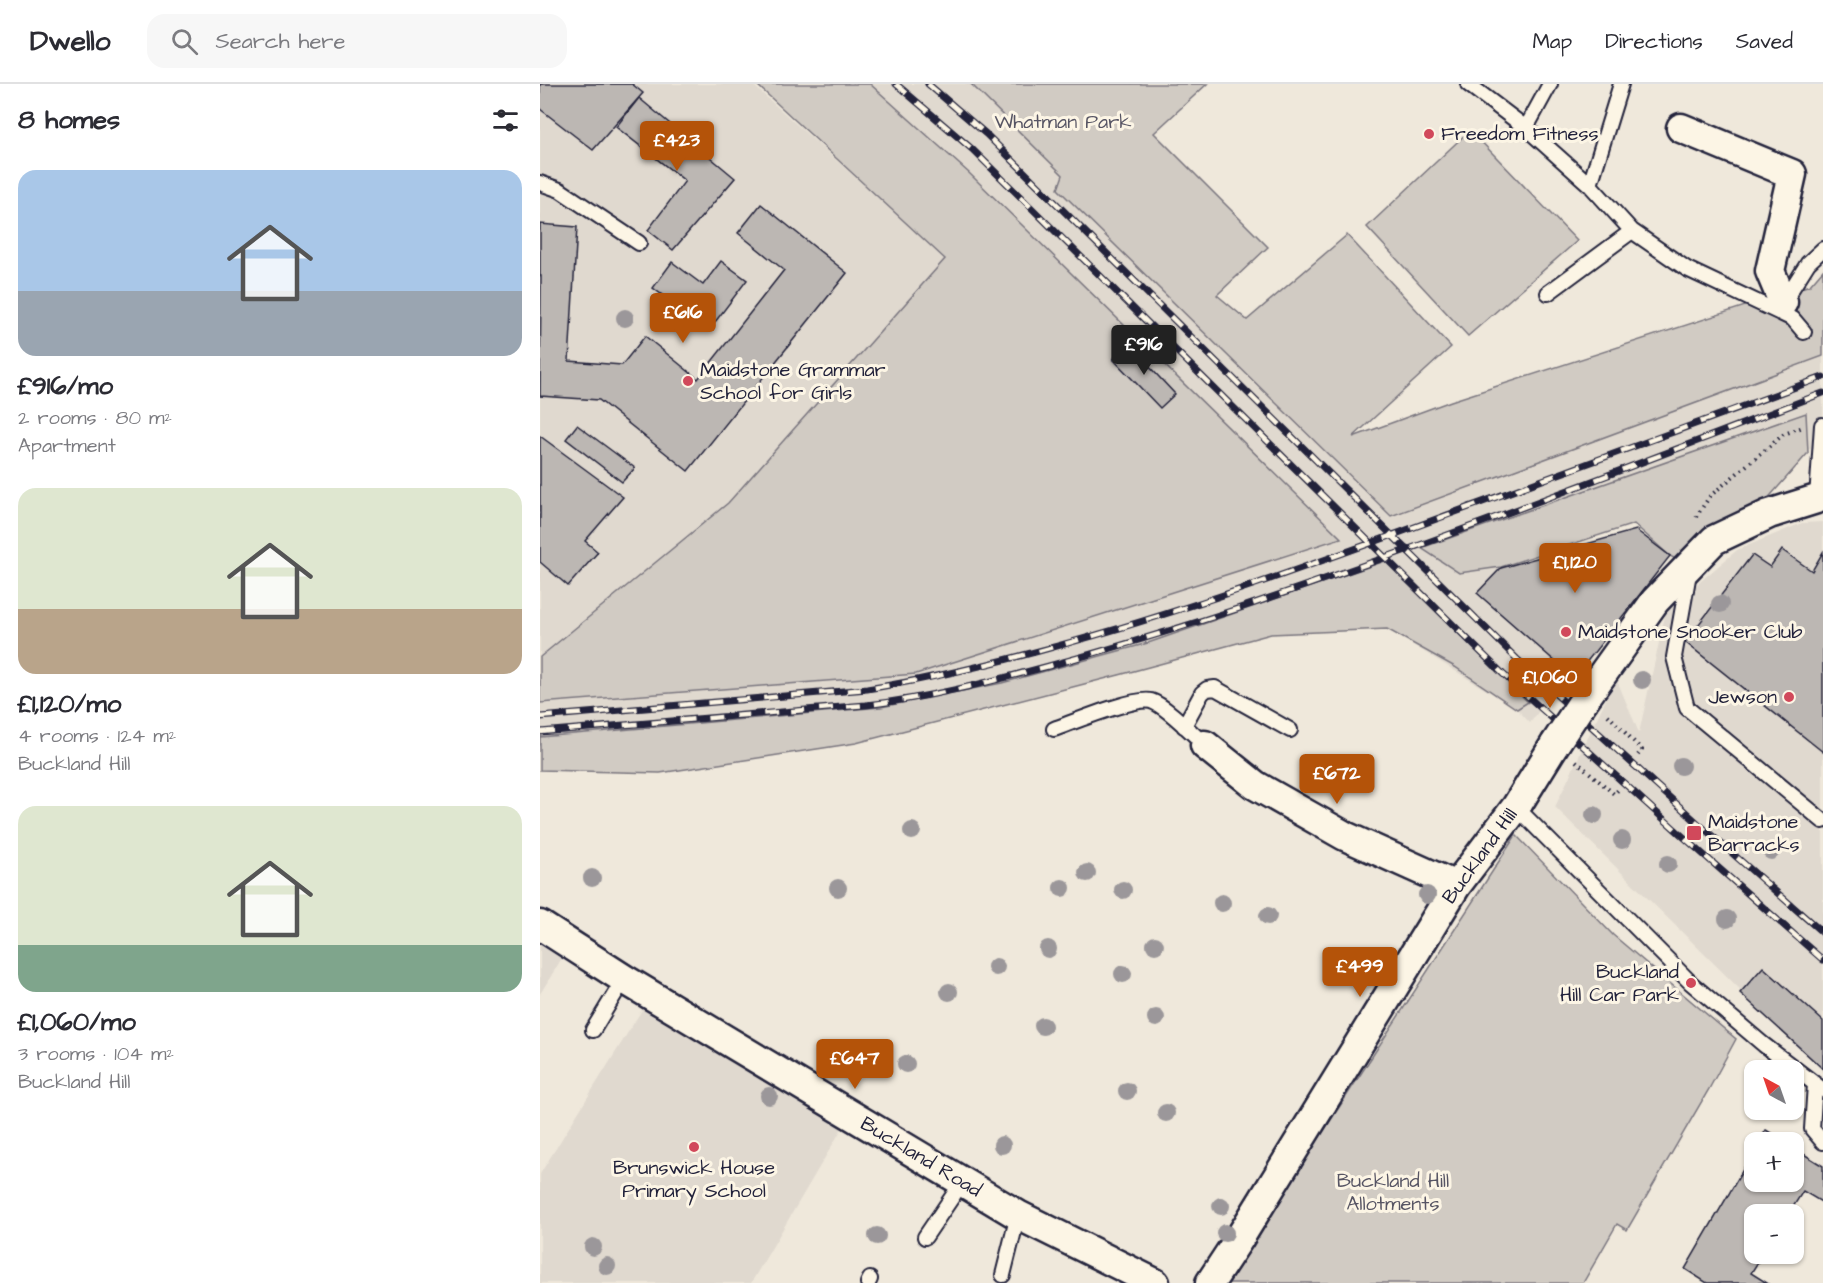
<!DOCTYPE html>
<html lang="en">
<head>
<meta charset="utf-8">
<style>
	:root { --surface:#fff; --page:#f7f7f7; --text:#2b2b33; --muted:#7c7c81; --line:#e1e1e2; --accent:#b45309 }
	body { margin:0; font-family:"Architects Daughter",sans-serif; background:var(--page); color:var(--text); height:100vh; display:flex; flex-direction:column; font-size:22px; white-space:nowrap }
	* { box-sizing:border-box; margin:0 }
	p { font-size:20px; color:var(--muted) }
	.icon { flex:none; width:33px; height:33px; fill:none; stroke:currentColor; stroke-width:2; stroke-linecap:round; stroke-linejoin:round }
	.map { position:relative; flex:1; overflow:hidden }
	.sheet { display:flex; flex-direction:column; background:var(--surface); width:540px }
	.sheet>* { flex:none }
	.needle { width:39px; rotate:320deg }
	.tools { position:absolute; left:1204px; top:976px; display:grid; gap:12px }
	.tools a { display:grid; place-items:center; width:60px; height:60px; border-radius:12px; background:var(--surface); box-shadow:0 2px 4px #0004; font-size:30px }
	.price { position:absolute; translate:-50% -51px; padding:0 14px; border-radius:6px; background:var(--accent); color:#fff; font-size:20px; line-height:39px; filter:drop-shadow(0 2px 3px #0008) }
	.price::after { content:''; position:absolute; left:50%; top:36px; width:18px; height:14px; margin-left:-9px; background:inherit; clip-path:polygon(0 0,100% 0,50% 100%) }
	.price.active { background:#222; color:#fff }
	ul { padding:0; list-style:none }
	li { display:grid; align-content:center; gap:12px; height:318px; padding:0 18px }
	li span { display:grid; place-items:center; height:186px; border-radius:18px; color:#555 }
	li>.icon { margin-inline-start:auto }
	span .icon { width:108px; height:108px; fill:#fffc; stroke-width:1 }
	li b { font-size:26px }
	h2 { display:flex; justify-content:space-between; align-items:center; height:72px; padding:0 18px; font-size:26px }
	header { display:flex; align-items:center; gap:36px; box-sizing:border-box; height:84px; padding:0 30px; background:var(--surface); border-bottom:2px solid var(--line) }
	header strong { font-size:28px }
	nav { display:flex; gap:33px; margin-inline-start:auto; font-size:21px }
	.search { width:420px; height:54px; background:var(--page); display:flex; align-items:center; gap:15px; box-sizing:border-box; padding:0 21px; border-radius:18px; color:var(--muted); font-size:22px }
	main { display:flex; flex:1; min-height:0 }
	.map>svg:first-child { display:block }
	.built { fill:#e0d9cf }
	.green { fill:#d1cbc3; stroke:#7a767f; stroke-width:1.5 }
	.building { fill:#bcb7b3; stroke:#22223b; stroke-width:1.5 }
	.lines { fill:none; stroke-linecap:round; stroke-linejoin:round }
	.lane-casing { stroke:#22223b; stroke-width:18 }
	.street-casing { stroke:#22223b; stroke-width:33 }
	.path { stroke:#22223b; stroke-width:4; stroke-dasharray:1.5 4.5; stroke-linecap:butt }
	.lane { stroke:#fcf5e5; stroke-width:14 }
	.street { stroke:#fcf5e5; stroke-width:28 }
	.rail-casing { stroke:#22223b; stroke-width:7 }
	.rail { stroke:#fcf5e5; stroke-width:4.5; stroke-dasharray:14; stroke-linecap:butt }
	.street-bridge-casing { stroke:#22223b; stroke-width:33; stroke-linecap:butt }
	.street-bridge { stroke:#fcf5e5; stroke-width:28 }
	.tree { fill:#9b979a }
	.poi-dot { fill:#d1495b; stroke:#fcf5e5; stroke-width:2 }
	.labels { text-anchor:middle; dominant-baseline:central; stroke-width:6; stroke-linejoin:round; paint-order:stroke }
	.park-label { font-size:20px; fill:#575564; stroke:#fcf5e5 }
	.poi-label { font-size:20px; fill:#22223b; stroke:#fcf5e5; text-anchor:start }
	.street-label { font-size:20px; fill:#22223b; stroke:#fcf5e5 }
</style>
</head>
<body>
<header>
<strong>Dwello</strong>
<div class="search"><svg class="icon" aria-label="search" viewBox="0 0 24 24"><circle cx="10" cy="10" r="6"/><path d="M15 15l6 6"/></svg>Search here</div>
<nav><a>Map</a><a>Directions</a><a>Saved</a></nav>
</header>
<main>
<section class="sheet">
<h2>8 homes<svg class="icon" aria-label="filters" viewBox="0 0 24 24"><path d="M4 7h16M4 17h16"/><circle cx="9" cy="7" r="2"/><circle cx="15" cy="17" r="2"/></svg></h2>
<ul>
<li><span style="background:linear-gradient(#a9c7e8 65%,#9aa5b1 0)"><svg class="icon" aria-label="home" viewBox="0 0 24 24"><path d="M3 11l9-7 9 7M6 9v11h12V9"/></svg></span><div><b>£916/mo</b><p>2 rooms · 80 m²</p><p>Apartment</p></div></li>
<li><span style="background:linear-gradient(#dfe7d0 65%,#b9a48a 0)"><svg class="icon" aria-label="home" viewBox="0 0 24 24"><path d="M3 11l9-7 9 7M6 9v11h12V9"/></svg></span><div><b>£1,120/mo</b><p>4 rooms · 124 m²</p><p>Buckland Hill</p></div></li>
<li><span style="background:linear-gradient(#dfe7d0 75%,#7fa58c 0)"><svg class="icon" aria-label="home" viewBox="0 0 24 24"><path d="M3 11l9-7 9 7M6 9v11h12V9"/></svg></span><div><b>£1,060/mo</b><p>3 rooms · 104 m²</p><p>Buckland Hill</p></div></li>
</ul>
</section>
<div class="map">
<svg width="1283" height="1199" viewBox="0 0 1283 1199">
	<rect width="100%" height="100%" fill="#efe8db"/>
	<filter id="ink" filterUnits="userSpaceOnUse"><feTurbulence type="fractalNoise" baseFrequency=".0167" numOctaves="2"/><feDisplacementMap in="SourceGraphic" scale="12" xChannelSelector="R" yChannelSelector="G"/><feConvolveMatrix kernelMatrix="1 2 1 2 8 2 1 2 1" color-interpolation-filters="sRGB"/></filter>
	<g filter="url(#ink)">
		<!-- built -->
		<path class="built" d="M0,0H212L337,113L216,0H431L523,91L816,369L1283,204V364L1255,366L1094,440L961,483L937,509L1028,588L990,639L977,625L847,545L731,550L579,591L316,659L120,689L0,686V585L142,574L401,179L188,419L0,573Z
			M1283,438V987L1015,723L1076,594L1099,649L1126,527L1197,466L1262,439Z
			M0,861L22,874L0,910Z
			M105,921L307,1036L211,1199H0V1090Z"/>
		<!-- green -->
		<path class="green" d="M216,0H330L429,89L801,454L376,590L0,619V573L188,419L405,175Z
			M431,0H667L614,49L728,163L677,211L707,236L807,151L911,263L813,353L911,317L1270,201L1283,186V272L851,432L518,105L523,91Z
			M930,46L1037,157L928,252L827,143Z
			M1266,329L1268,369L1224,419L1139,477L1130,472L1094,440L961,483L919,489L881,464Z
			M845,477L988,618L977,625L915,583L847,545L731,550L579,591L316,659L120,689L0,686V653L341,623L462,599L608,559Z
			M976,751L1073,851L1196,955L1169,1005L1087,1146L1077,1140L1043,1199H685Z"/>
		<!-- building -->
		<path class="building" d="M0,0H92L103,9L53,66L0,25Z
			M99,14L195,94L133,166L108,146L145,97L76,43Z
			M221,120L307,189L148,387L59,316L0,312L1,192H0V140L37,143L29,277L82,281L105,252L158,295L244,186L198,149Z
			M181,177L207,196L169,246L113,204L132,178L163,201Z
			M589,261L635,310L620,324L573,275Z
			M37,341L95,384L82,398L26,355Z
			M0,352L83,413L45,457L58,468L28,502L0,478Z
			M1096,446L1130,472L1034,594L937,509L961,484Z
			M1242,466L1272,487L1283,468V668L1145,558L1212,471L1230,483Z
			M1223,883L1283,937V985L1200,909Z
			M1226,1046L1247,1059H1218Z
			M1254,1064L1283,1082V1119L1263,1107L1248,1131H1215V1170H1223L1211,1189L1227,1199H1167L1145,1185L1215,1065V1098H1254Z"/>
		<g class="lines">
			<defs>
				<path id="lane" d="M928,0L986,44L1050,101L1092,147L1147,185L1253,235L1264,248
					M986,44L1010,0
					M0,99L20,106L99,159
					M1050,101L1081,0
					M1008,209L1092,147
					M1244,217L1268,179L1283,165
					M1277,414L1282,341
					M1149,489L1134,573L1147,624L1283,737
					M644,642L662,609L667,605L675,604L750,646
					M514,645C534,638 594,613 611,617C625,621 653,650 665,661
					M976,723L1151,899L1224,961L1283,1006
					M53,946L84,895
					M1275,1000L1272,1045L1283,1058
					M385,1153L423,1097
					M463,1191L478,1131
					M328,1199L330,1195"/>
				<path id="street" d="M1141,44L1252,90L1230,187L1243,218
					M1044,616L1115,517L1174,456L1229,430L1283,413
					M665,661L715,701L805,752L916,802
					M0,841L84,895L478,1131L615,1199
					M670,1199L699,1155L916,802L976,723L1015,660"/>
			</defs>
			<!-- lane casing -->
			<use href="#lane" class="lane-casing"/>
			<!-- street casing -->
			<use href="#street" class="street-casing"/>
			<!-- path -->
			<path class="path" d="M1156,433L1170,412L1244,350L1263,343
				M1068,631L1102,666L1098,671
				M1036,677L1074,710L1079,705"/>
			<!-- lane -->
			<use href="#lane" class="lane"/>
			<!-- street -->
			<use href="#street" class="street"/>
			<defs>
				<path id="rail" d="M356,0L432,65L963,590L1147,756L1283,876
					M388,0L446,50L977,575L1160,741L1283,849
					M0,633L327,605C384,596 439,583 495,568C609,538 721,499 831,459C982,404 1132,348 1283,293
					M0,648L326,621C389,614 449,598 509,582C584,561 658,539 732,513C917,450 1100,379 1283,309"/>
			</defs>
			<!-- rail casing -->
			<use href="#rail" class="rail-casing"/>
			<!-- rail -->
			<use href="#rail" class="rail"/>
			<defs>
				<path id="street-bridge" d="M1015,660L1044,616"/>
			</defs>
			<!-- street-bridge casing -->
			<use href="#street-bridge" class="street-bridge-casing"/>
			<!-- street-bridge -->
			<use href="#street-bridge" class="street-bridge"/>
		</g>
		<!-- trees -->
		<g class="tree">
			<circle cx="85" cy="234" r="9"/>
			<circle cx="1180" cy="520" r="9"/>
			<circle cx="1102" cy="596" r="9"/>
			<circle cx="1141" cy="682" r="9"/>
			<circle cx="1054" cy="731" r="9"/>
			<circle cx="372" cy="747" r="9"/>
			<circle cx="1082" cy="756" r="9"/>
			<circle cx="1231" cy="767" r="9"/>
			<circle cx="1128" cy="780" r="9"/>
			<circle cx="547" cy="789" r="9"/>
			<circle cx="52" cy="794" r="9"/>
			<circle cx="298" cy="804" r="9"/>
			<circle cx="522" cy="804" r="9"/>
			<circle cx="583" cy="806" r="9"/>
			<circle cx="887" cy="811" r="9"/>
			<circle cx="682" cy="819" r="9"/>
			<circle cx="728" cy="832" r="9"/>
			<circle cx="1187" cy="835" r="9"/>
			<circle cx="615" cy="861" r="9"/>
			<circle cx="508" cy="865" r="9"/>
			<circle cx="456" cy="883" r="9"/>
			<circle cx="583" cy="890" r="9"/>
			<circle cx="409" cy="908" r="9"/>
			<circle cx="616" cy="934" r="9"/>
			<circle cx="503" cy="942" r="9"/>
			<circle cx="366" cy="980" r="9"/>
			<circle cx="587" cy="1007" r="9"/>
			<circle cx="229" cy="1012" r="9"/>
			<circle cx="626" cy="1029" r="9"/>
			<circle cx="462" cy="1061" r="9"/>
			<circle cx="681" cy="1122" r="9"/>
			<circle cx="685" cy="1149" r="9"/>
			<circle cx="337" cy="1152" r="9"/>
			<circle cx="53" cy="1163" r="9"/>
			<circle cx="67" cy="1182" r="9"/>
		</g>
	</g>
	<!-- markers -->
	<g class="poi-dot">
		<circle cx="889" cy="50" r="6"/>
		<circle cx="148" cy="297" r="6"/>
		<circle cx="1026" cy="548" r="6"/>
		<circle cx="1249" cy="613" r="6"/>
		<rect x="1146" y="741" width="16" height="16" rx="3"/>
		<circle cx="1151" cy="899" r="6"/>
		<circle cx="154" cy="1063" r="6"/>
	</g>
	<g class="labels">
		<!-- park labels -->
		<g class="park-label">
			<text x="523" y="38">Whatman Park</text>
			<text x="853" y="1097">Buckland Hill<tspan x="853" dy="23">Allotments</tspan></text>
		</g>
		<!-- poi labels -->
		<g class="poi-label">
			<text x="901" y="50">Freedom Fitness</text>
			<text x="160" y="286">Maidstone Grammar<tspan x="160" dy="23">School for Girls</tspan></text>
			<text x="1038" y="548">Maidstone Snooker Club</text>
			<text x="1237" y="613" text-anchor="end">Jewson</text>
			<text x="1168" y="738">Maidstone<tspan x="1168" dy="23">Barracks</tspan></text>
			<text x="1139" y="888" text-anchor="end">Buckland<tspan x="1139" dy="23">Hill Car Park</tspan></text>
			<text x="154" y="1084" text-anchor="middle">Brunswick House<tspan x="154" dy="23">Primary School</tspan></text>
		</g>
		<!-- street labels -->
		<g class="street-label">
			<text transform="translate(940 772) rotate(-54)">Buckland Hill</text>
			<text transform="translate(381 1073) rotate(31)">Buckland Road</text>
		</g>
	</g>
</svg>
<div class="tools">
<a><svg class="needle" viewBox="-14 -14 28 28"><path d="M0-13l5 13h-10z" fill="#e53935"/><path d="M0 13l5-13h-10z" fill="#7c7c81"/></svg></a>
<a>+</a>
<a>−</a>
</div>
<b class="price" style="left:137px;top:88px">£423</b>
<b class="price" style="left:143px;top:260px">£616</b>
<b class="price active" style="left:604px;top:292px">£916</b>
<b class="price" style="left:1035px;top:510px">£1,120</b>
<b class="price" style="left:1010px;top:625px">£1,060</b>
<b class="price" style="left:797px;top:721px">£672</b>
<b class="price" style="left:820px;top:914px">£499</b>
<b class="price" style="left:315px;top:1006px">£647</b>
</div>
</main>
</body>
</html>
